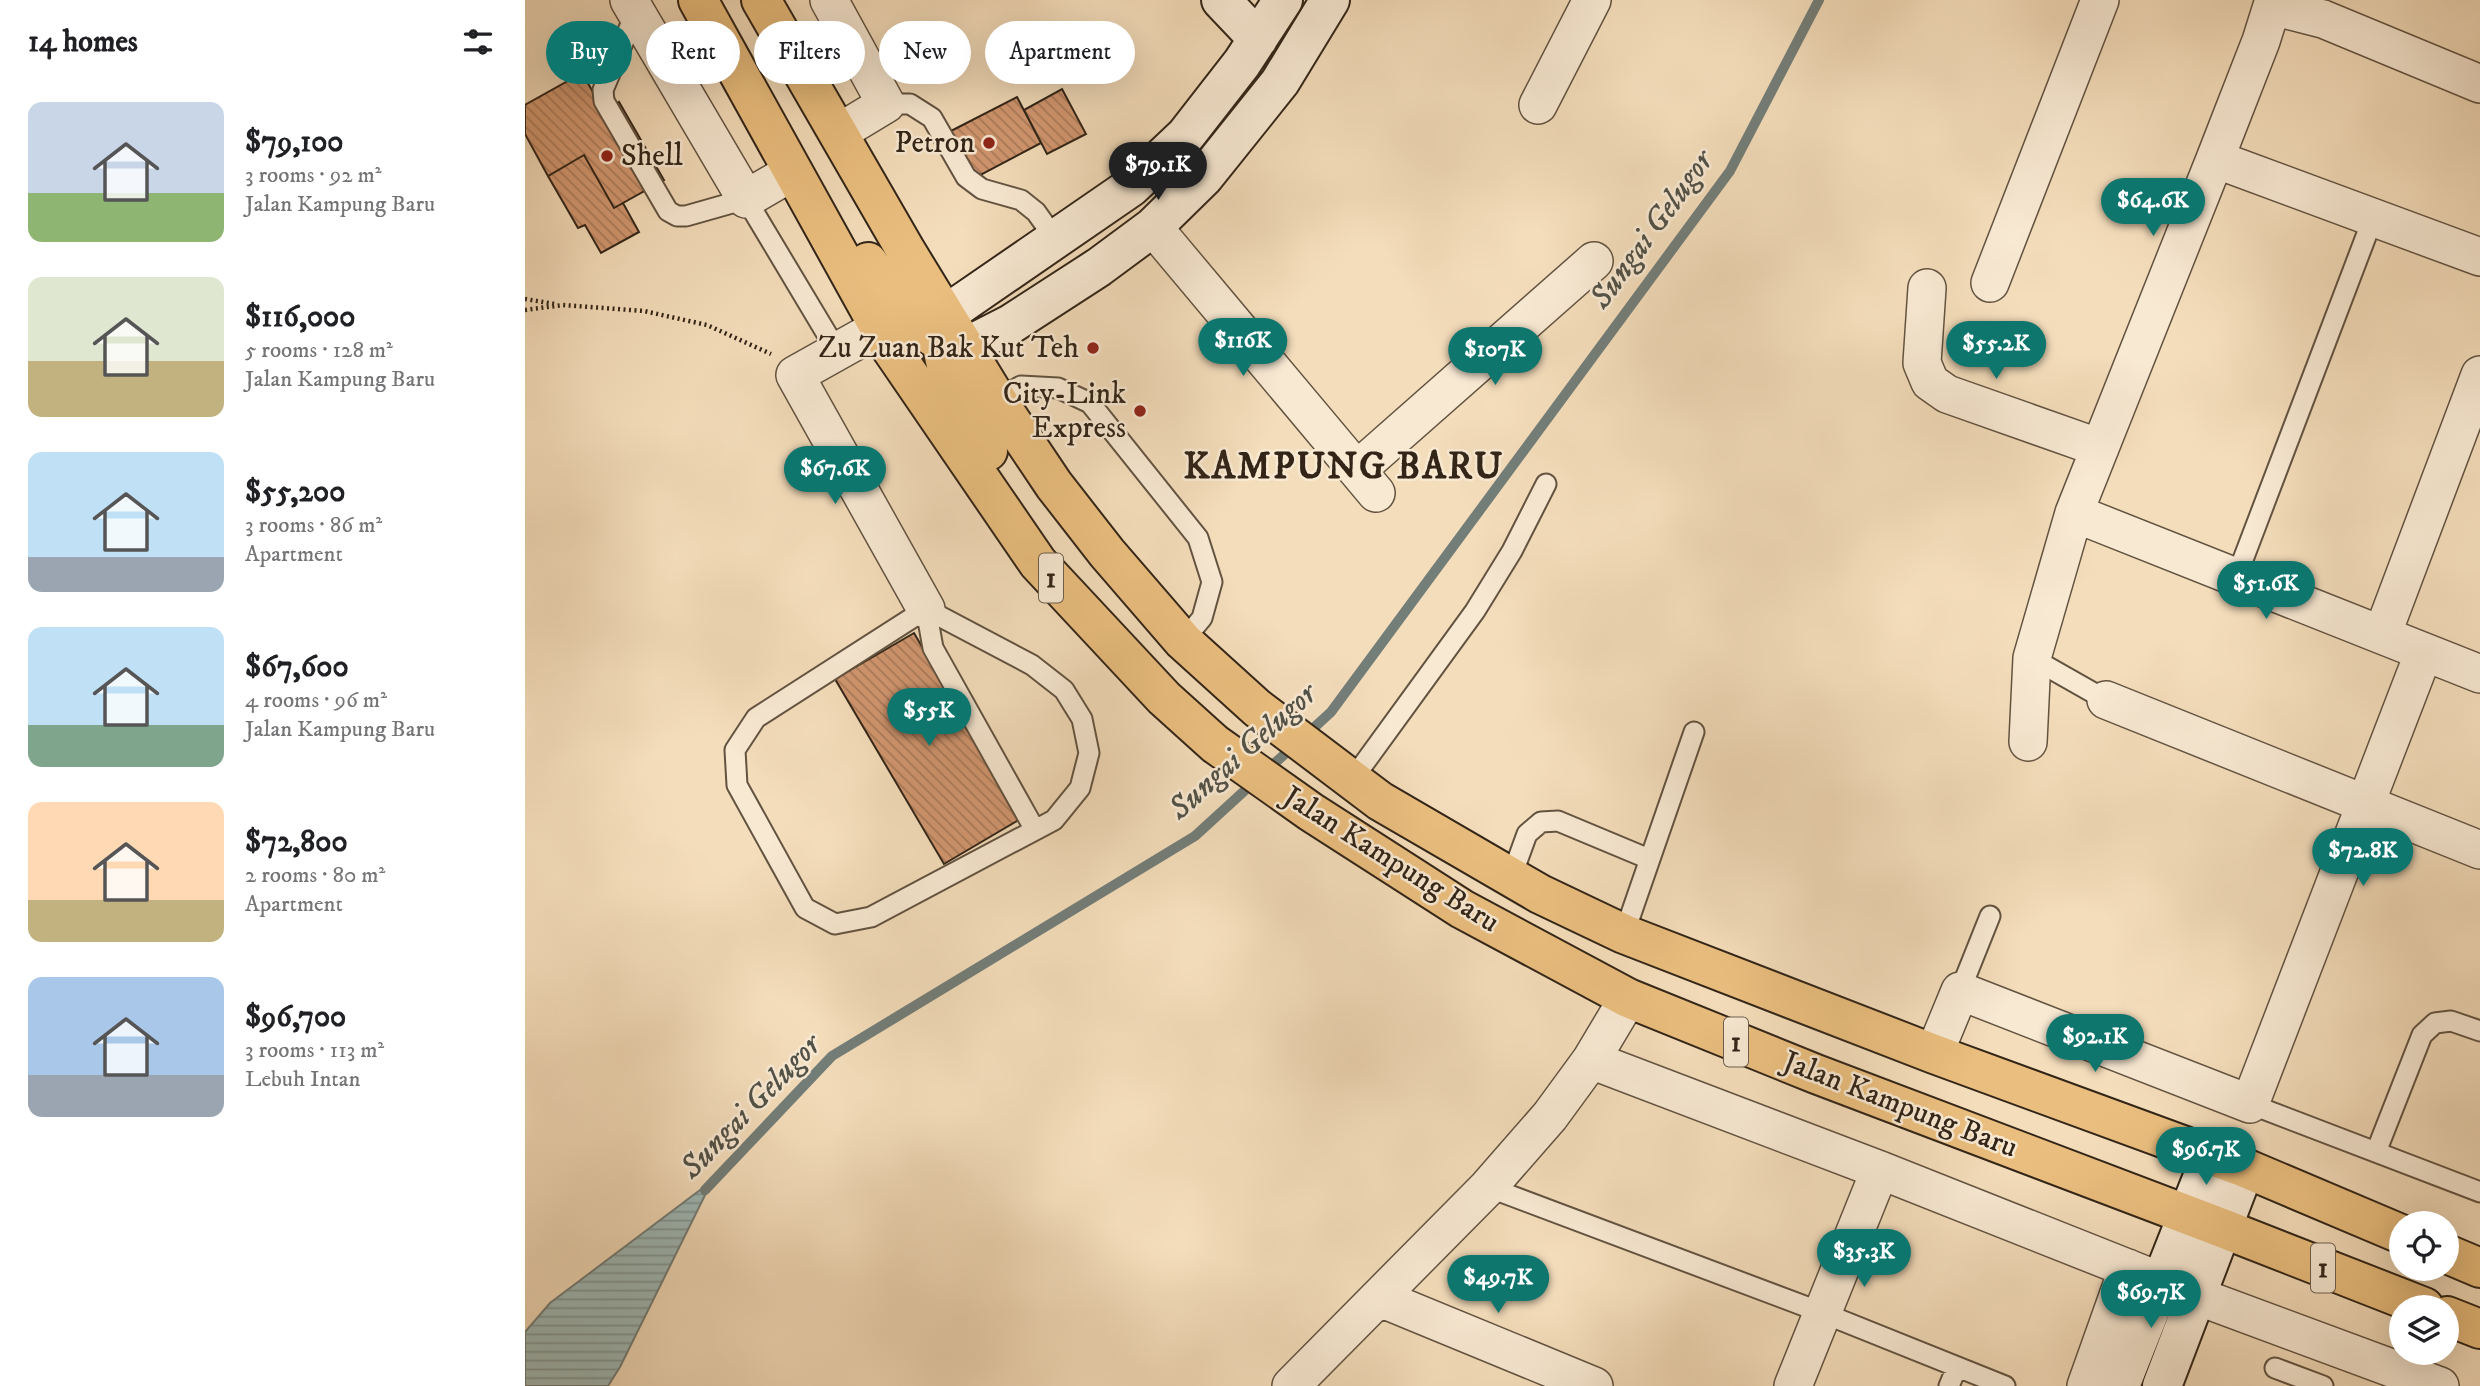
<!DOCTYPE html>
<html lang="en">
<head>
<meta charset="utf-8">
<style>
	:root { --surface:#fff; --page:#f2f2f2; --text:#202124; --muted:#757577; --accent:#0f766e }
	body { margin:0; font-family:"IM FELL DW Pica",serif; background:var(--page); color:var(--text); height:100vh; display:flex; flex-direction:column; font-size:26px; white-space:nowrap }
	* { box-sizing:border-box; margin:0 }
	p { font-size:23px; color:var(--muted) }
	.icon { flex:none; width:38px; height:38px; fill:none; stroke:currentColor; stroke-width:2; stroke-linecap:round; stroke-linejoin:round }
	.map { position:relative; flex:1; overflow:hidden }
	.side { display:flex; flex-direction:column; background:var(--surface); width:525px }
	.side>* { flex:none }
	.top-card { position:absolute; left:21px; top:21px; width:665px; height:63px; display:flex; gap:14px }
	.controls { position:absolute; left:1864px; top:1211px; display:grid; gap:14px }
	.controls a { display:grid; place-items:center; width:70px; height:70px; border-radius:50%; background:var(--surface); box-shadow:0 7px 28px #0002; font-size:35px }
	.price { position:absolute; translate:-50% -60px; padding:0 16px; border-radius:24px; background:var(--accent); color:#fff; font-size:23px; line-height:46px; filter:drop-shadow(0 2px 4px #0008) }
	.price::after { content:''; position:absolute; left:50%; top:42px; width:21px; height:16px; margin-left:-10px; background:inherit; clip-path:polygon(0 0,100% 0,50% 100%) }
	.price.on { background:#222; color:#fff }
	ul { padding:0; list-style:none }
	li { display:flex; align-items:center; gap:21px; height:175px; padding:0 28px }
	li span { display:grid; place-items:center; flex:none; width:196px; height:140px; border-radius:14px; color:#555 }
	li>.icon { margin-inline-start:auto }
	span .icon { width:84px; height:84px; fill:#fffc; stroke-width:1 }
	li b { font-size:30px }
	h2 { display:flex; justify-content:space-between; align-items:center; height:84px; padding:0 28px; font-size:30px }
	.pill { padding:0 24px; border-radius:32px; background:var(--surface); box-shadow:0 7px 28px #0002; font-size:24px; line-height:63px }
	.pill.on { background:var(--accent); color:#fff }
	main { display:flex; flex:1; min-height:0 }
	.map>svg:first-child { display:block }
	.water { fill:url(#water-rules); stroke:#737e79; stroke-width:2 }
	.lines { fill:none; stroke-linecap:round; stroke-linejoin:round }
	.stream { stroke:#737e79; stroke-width:10 }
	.building { fill:url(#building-back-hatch); stroke:#322518; stroke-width:2 }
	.lane-casing { stroke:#625341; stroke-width:23 }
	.street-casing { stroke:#625341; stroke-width:40 }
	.secondary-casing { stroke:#322518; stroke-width:42 }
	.primary-casing { stroke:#322518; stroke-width:42 }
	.path { stroke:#322518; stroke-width:4.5; stroke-dasharray:2 3.5; stroke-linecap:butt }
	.lane { stroke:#f8e9d3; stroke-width:19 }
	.street { stroke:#f8e9d3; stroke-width:37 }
	.secondary { stroke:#f8e9d3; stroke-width:38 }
	.primary { stroke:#eabe7e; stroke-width:38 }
	.poi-dot { fill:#8f2418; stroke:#f8e9d3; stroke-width:2.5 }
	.labels { text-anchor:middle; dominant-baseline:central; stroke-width:5; stroke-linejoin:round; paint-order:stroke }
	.shield { fill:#f8e9d3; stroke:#6d6050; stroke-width:2 }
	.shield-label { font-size:28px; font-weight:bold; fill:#322518 }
	.poi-label { font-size:30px; fill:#322518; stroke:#f8e9d3; text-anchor:end }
	.street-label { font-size:30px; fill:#322518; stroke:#f8e9d3 }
	.water-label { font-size:32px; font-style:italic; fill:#525248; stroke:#f8e9d3 }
	.district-label { font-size:37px; font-weight:bold; letter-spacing:2px; fill:#322518; stroke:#f8e9d3 }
</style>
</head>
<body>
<main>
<section class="side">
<h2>14 homes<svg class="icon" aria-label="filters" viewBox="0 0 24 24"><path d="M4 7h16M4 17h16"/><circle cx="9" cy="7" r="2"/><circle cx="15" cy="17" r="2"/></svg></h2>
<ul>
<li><span style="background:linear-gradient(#c9d6e8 65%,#8fb573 0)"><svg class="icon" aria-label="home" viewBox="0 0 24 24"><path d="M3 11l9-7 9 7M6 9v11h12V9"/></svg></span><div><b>$79,100</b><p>3 rooms · 92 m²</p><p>Jalan Kampung Baru</p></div></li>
<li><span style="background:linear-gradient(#dfe7d0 60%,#c2b280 0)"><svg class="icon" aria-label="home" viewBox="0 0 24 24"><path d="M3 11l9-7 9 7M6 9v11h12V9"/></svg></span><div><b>$116,000</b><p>5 rooms · 128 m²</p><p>Jalan Kampung Baru</p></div></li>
<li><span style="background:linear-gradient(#bfe0f5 75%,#9aa5b1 0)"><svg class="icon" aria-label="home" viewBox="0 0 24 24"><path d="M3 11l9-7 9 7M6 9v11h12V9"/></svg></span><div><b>$55,200</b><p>3 rooms · 86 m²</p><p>Apartment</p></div></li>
<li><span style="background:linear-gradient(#bfe0f5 70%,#7fa58c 0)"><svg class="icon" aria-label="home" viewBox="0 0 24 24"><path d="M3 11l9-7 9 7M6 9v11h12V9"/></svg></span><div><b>$67,600</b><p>4 rooms · 96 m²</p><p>Jalan Kampung Baru</p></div></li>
<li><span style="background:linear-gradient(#ffd9b3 70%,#c2b280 0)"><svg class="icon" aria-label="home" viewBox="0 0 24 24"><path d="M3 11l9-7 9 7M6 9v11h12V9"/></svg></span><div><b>$72,800</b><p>2 rooms · 80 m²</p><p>Apartment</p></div></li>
<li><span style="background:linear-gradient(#a9c7e8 70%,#9aa5b1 0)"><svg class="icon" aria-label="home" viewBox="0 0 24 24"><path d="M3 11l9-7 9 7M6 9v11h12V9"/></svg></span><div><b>$96,700</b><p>3 rooms · 113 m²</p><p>Lebuh Intan</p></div></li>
</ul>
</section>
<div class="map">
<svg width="1955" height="1386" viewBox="0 0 1955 1386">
	<defs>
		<pattern id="water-rules" width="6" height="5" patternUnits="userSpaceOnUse" patternTransform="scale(1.75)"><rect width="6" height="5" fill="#9ebab9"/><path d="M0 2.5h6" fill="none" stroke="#819795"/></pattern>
		<pattern id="building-back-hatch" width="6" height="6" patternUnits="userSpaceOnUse" patternTransform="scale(1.75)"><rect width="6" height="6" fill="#d29770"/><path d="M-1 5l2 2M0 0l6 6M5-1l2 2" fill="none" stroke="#ab7b5b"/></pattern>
	</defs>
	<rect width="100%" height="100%" fill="#f4ddbb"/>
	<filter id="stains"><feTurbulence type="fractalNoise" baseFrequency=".00286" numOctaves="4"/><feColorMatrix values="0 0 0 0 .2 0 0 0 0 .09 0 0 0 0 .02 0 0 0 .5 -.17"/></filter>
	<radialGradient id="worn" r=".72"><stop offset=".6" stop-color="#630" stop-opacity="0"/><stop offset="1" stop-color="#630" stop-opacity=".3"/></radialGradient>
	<!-- water -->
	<path class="water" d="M187,1181L95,1367L83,1386H0V1332L25,1303Z"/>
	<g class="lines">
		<!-- stream -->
		<path class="stream" d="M781,735L806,712L1205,171L1294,0
			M742,770L770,745
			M180,1190L307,1056L670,836L728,783"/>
	</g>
	<!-- building -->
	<path class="building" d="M57,73L79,111L94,102L139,180L89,208L59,155L23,176L0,134V105Z
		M537,89L561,134L522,154L499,110Z
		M492,97L516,143L446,180L422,133Z
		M59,155L89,208L98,203L114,232L76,253L60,225L53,228L23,176Z
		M389,633L497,818L419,864L310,679Z"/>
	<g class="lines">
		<defs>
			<path id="lane" d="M111,12L78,90L79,101L143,211L152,216H161L221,199L312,351
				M361,104H385L407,118L441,177L457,189L496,200L511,212L531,240
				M472,400L496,386L533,388L565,403L673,538L687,582L677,618L658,641
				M1711,578L1848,218
				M401,609L507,665L539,690L557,719L564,753L555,788L529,820L346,917L310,924L280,908L212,785L210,750L231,718Z
				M401,609L408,648L510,830
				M1507,658L1581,700
				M827,780L950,611L987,551L1021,484
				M986,878L1002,834L1016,822L1033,821L1124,859
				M1099,934L1169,732
				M1435,991L1465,916
				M1725,1104L1955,1192
				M1851,1152L1897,1035L1910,1023L1926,1021L1955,1031
				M963,1187L1298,1313L1480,1386
				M1750,1368L1798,1386
				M1424,1386L1432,1367"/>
			<path id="street" d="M104,0L221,199L267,172
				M304,0L361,104L313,133
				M1013,105L1067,0
				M1690,159L1955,257
				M628,227L851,493
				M1465,283L1575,0
				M1402,288L1397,363L1405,382L1422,394L1575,448
				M354,328L270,375L401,609
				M832,470L1069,261
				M1549,513L1955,674
				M1857,635L1955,375
				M1581,700L1955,850
				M1503,742L1507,658L1549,513L1690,159L1736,41L1747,6L1798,19L1955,84
				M1409,1054L1435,991L1725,1104L1899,652
				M1066,1060L1355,1170L1635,1281
				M1672,1296L1915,1386
				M855,1298L1069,1386
				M766,1386L963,1187L1025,1116L1066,1060L1103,998
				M1268,1386L1355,1170
				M1561,1386L1603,1268"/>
			<path id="secondary" d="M696,0L733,39
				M420,315L606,187L661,135L717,63L758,0
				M441,347L486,324L574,267L628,227L679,177L755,82L805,0
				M1595,1386L1686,1156
				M1637,1386L1720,1168"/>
			<path id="primary" d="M173,0L367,350L513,563L639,698L690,744L786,812L937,909L1103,998L1291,1074L1697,1228L1899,1307
				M236,0L381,251L472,400L529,485L582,553L658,641L732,708L855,801L1015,894L1099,934L1409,1054L1720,1168L1876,1234
				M343,262C367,297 393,344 441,347
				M418,323C410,362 442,419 463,451
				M1922,1254L1955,1268
				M1922,1316L1955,1329"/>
		</defs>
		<!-- lane casing -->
		<use href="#lane" class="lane-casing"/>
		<!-- street casing -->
		<use href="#street" class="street-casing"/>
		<!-- secondary casing -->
		<use href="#secondary" class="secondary-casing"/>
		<!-- primary casing -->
		<use href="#primary" class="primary-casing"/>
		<!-- path -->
		<path class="path" d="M0,299L30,304
			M0,310L38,305L119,311L182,325L246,354"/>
		<!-- lane -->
		<use href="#lane" class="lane"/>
		<!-- street -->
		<use href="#street" class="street"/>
		<!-- secondary -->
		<use href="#secondary" class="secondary"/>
		<!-- primary -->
		<use href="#primary" class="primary"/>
	</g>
	<!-- markers -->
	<g class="poi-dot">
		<circle cx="464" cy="143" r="7"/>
		<circle cx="82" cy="156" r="7"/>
		<circle cx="568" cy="348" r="7"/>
		<circle cx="615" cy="411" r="7"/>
	</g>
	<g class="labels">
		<!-- shield labels -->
		<g class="shield">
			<rect x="514" y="553.5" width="24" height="49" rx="5"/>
			<rect x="1199" y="1017.5" width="24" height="49" rx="5"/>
			<rect x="1786" y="1243.5" width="24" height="49" rx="5"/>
		</g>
		<g class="shield-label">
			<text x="526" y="578">1</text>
			<text x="1211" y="1042">1</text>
			<text x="1798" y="1268">1</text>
		</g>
		<!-- poi labels -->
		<g class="poi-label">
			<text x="450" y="143">Petron</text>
			<text x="96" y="156" text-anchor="start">Shell</text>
			<text x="554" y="348">Zu Zuan Bak Kut Teh</text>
			<text x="601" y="394">City-Link<tspan x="601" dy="34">Express</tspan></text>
		</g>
		<!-- street labels -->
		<g class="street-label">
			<text transform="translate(866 860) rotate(32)">Jalan Kampung Baru</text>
			<text transform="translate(1375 1105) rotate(21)">Jalan Kampung Baru</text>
		</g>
		<!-- water labels -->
		<g class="water-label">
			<text transform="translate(1127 230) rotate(-54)">Sungai Gelugor</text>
			<text transform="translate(718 752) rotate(-42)">Sungai Gelugor</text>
			<text transform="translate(226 1107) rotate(-46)">Sungai Gelugor</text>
		</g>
		<!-- district labels -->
		<g class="district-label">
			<text x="819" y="467">KAMPUNG BARU</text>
		</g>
	</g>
	<rect width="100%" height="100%" filter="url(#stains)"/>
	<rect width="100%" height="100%" fill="url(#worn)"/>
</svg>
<div class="controls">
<a><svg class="icon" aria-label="locate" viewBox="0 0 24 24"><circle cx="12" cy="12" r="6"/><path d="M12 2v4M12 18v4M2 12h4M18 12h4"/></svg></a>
<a><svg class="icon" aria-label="layers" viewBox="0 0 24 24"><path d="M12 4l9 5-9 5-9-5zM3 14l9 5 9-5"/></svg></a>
</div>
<b class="price on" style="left:633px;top:202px">$79.1K</b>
<b class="price" style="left:1628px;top:238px">$64.6K</b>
<b class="price" style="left:718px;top:378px">$116K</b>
<b class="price" style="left:1471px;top:381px">$55.2K</b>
<b class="price" style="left:970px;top:387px">$107K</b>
<b class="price" style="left:310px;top:506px">$67.6K</b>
<b class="price" style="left:1741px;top:621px">$51.6K</b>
<b class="price" style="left:404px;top:748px">$55K</b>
<b class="price" style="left:1838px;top:888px">$72.8K</b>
<b class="price" style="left:1570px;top:1074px">$92.1K</b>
<b class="price" style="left:1681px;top:1187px">$96.7K</b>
<b class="price" style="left:1339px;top:1289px">$35.3K</b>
<b class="price" style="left:973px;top:1315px">$49.7K</b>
<b class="price" style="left:1626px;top:1330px">$69.7K</b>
<div class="top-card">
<a class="pill on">Buy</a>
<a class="pill">Rent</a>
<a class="pill">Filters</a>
<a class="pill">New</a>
<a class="pill">Apartment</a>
</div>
</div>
</main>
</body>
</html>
